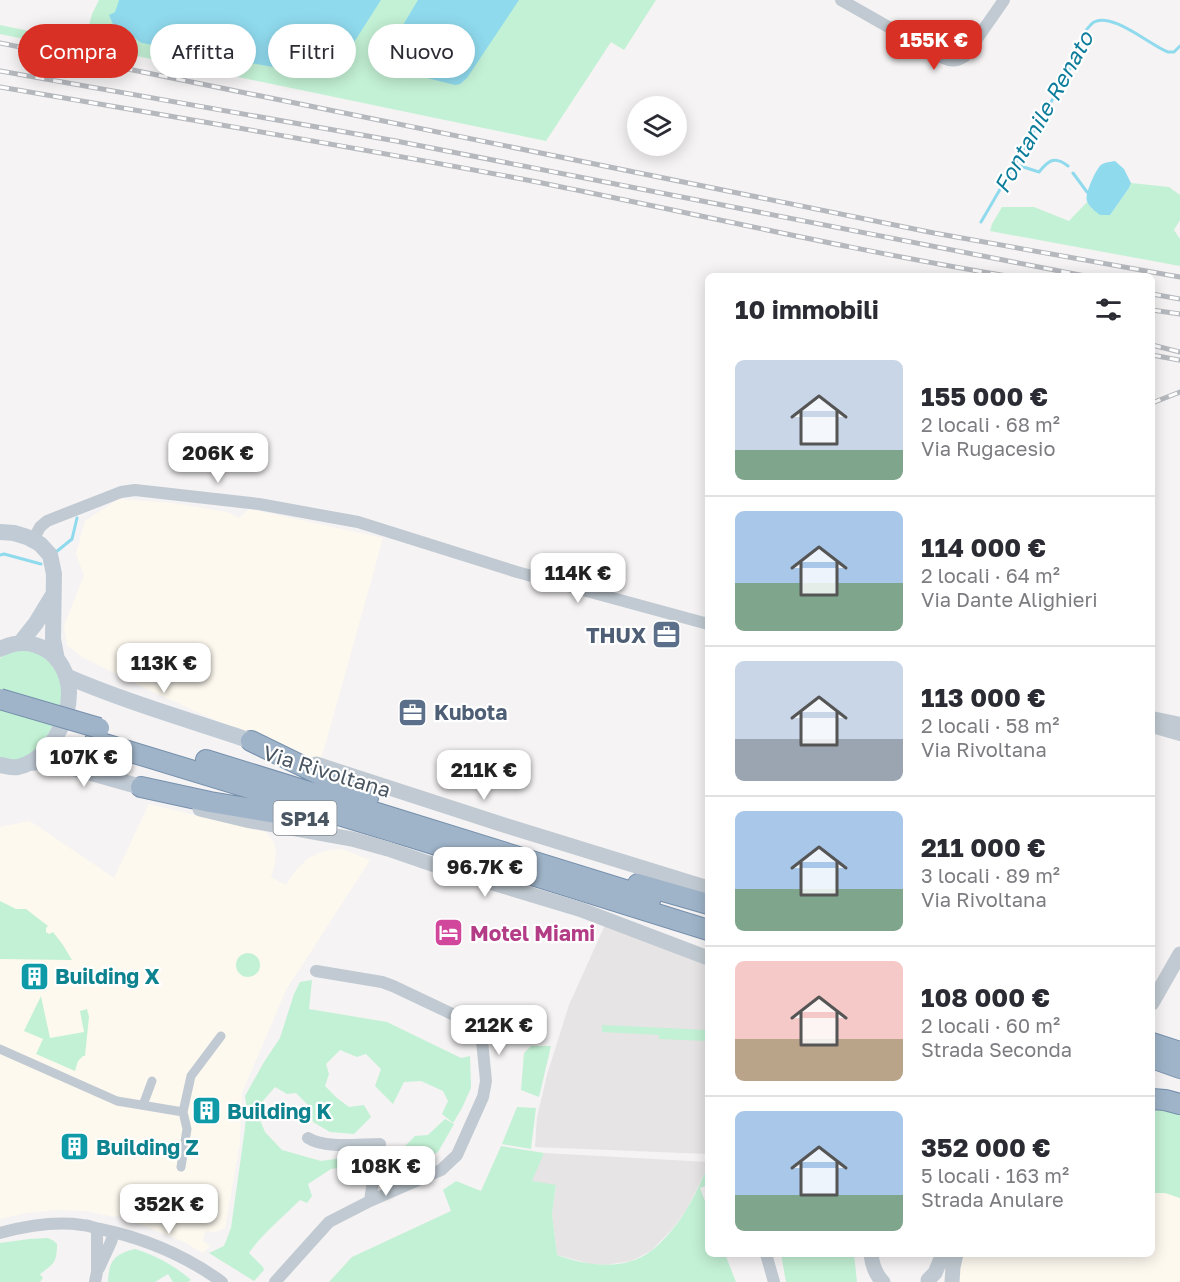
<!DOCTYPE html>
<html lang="it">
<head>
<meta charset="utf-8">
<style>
	:root { --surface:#fff; --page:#f2f2f3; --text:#2b2b33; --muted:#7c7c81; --line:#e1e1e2; --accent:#d93025 }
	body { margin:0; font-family:"Golos Text",sans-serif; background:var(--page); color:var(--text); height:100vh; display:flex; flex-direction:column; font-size:22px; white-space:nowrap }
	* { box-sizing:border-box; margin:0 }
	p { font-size:20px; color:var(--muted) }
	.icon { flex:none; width:33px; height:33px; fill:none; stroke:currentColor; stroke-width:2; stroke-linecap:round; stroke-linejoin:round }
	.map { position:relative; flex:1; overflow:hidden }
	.sheet { position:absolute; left:705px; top:273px; width:450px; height:984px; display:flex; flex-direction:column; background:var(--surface); border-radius:9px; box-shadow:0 3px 15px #0003 }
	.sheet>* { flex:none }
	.hud { position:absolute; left:18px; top:24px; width:570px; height:54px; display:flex; gap:12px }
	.buttons { position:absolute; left:627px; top:96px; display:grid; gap:12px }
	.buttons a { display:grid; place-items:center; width:60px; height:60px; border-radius:50%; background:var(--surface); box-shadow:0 3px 15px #0003; font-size:30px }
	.price { position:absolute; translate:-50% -51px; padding:0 14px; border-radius:12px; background:#fff; color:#222; font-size:20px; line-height:39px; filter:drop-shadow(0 2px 3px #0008) }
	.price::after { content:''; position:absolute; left:50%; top:36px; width:18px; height:14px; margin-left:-9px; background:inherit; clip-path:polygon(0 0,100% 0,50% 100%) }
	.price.selected { background:var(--accent); color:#fff }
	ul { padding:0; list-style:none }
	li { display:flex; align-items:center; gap:18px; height:150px; padding:0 30px }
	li+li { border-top:2px solid var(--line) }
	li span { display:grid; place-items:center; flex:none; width:168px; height:120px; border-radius:9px; color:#555 }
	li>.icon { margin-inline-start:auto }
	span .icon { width:72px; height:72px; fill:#fffc; stroke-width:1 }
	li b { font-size:26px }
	h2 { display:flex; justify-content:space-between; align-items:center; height:72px; padding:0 30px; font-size:26px }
	.chip { padding:0 21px; border-radius:27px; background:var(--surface); box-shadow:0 3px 15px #0003; font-size:21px; line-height:54px }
	.chip.selected { background:var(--accent); color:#fff }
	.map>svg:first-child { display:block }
	.commercial { fill:#fdf9ef }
	.education { fill:#e6e4e5 }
	.green { fill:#c3f1d5 }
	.water { fill:#90daee }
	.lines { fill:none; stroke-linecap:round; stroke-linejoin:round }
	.stream { stroke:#90daee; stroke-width:3 }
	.trunk-casing { stroke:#7690ad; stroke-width:22 }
	.pedestrian { stroke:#c1cad2; stroke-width:9 }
	.minor { stroke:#c1cad2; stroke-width:12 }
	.tertiary { stroke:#c1cad2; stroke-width:15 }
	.secondary { stroke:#c1cbd6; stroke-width:16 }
	.trunk { stroke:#9fb4c9; stroke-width:20 }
	.rail-casing { stroke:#b5b8bd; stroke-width:5 }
	.rail { stroke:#fff; stroke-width:3; stroke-dasharray:9; stroke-linecap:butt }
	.trunk-bridge-casing { stroke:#7690ad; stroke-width:22; stroke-linecap:butt }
	.trunk-bridge { stroke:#9fb4c9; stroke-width:20 }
	.labels { text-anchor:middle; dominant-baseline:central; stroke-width:4.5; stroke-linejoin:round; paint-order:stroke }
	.shield { fill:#fff; stroke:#808990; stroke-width:1.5 }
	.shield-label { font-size:20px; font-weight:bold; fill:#4a5661 }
	.service-label { font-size:21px; font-weight:bold; fill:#4e5e75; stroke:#fff; text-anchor:end }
	.street-label { font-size:21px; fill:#4a5661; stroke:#fff }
	.hotel-label { font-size:21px; font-weight:bold; fill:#b23c85; stroke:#fff; text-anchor:start }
	.culture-label { font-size:21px; font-weight:bold; fill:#0d838f; stroke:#fff; text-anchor:start }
	.water-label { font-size:22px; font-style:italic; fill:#0c7c9b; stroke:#fff }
</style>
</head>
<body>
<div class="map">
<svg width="1180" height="1282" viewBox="0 0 1180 1282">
	<rect width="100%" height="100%" fill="#f5f3f3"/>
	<!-- commercial -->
	<path class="commercial" d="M118,499L173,503L227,512L239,518L249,509L383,538L319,767L153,692L82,657L67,645L64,626L84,575L76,554L85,521Z
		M149,804L266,832L274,842L276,853L274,867L271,877L286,885L295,871L306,860L318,853L330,850L342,849L370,860L286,990L242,1093L240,1142L225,1228L215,1232L205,1231L203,1241L210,1246L203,1253L182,1241L137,1223L134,1218V1213L122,1211L120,1215L114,1217L85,1211L55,1210L27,1213L0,1219V827L30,821L114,878Z
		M1152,1193H1165L1180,1198V1280L1177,1282H960L959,1268L963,1254H1152Z"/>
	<!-- education -->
	<path class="education" d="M605,925L708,966V1154L535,1147L537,1117L547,1075L569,1005Z
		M544,1153L708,1162V1166L686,1211L673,1228L651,1251L631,1261L605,1265L591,1264L557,1255L552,1214L556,1186L531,1181Z"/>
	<!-- green -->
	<path class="green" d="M99,0H656L624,50L611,42L546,141L127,54L128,47L91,39L86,36L92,14Z
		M0,25L92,44L93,53L0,34Z
		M1131,183L1169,187L1180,195V220L1174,230L1180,239V266L990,231L992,224L1002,207H1034L1069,221L1087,202L1092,209L1110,215L1129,188Z
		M19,650C29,651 38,652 46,659C57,668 64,686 61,701C57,722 39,759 14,760C10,760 4,758 0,757V658L9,653Z
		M0,901L16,909H26L48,926L46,928V932L49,934L53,932L63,945L72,960L0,959Z
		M236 965a12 12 0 1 1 24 0a12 12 0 1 1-24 0Z
		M312,980L309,1009L387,1022L461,1058L470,1056L471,1088L462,1108L453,1123L442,1114L448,1101L443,1091L421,1081L404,1082L393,1104L375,1086L381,1069L366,1054L357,1057L340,1050L326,1064L329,1074L325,1086L337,1098L349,1107L364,1105L371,1117L354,1134L330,1132L313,1122L310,1107L296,1093L287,1094L275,1087L262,1102L260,1116L247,1110L245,1096L264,1062L280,1038L294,994L300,982Z
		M41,996L50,1038L84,1032L80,1011L87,1009L89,1017L85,1056H83L78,1061L75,1071L36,1054L43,1039L24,1031Z
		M602,1025L708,1030V1041L659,1039V1035L602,1032Z
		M531,1046H551L539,1097L521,1090L524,1053Z
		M1180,1095V1198L1165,1193H1152V1098Z
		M517,1107L536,1108L531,1149L502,1144Z
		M246,1113L260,1120L265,1132L282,1150L321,1161L356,1156L358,1172L356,1181L344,1167L331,1169L308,1184L312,1196L307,1203L300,1200C283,1217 263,1233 249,1253L263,1267L264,1270L254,1281L209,1253L224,1246L231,1228L245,1128Z
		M445,1119L454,1124L438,1152L388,1176L394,1163L404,1147L415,1136L428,1135Z
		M501,1146L544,1153L532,1181L556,1185L552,1214L557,1255C586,1266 625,1271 651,1251C662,1243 678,1224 685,1212C694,1198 701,1181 708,1166V1185L700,1188L708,1209V1254H725L736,1282H329L352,1257L451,1211L443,1190L456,1181L481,1191Z
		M48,1238L54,1241L57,1244C57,1262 54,1264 40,1274L43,1278L40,1282H0V1243L29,1239Z
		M135,1249C155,1255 175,1266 191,1280L188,1282H173L168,1274L155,1282H108C109,1261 114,1254 135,1249Z
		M781,1254H854L857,1282H786Z"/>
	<!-- water -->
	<path class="water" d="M119,0H381L351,47L347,50L299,32H295C283,40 288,58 278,68L142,43C132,38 128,28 115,29L109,15L115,12Z
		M418,0H519L467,78L460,84L455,85L383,67L382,60Z
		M1115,161L1124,169L1131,183L1129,188L1110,215H1100C1095,211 1089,207 1087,201C1084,195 1096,169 1101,165C1105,162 1110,162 1115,161Z"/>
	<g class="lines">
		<!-- stream -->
		<path class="stream" d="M1014,164L1039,172C1048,161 1054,155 1068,166
			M1073,173L1087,192
			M981,222L1058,90L1070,69L1087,29C1089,27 1091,24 1094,22C1112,12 1150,45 1168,52H1174L1180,46
			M56,552L72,539L77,518
			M0,555L4,554L41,564"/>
		<defs>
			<path id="trunk" d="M95,741L414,838L708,930
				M251,741L368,798
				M206,760L651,898
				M141,787L210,802L325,821
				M638,884L708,904
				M1152,1043L1180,1052
				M1152,1058L1180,1068
				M1152,1099L1165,1100L1180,1104"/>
		</defs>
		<!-- trunk casing -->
		<use href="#trunk" class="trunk-casing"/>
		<!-- pedestrian -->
		<path class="pedestrian" d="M0,1049L117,1101L183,1112L191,1076L221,1036
			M143,1105L152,1081
			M181,1167L187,1129L183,1112"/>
		<!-- minor -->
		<path class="minor" d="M841,0L943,58C951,62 958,61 965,56L1004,0
			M33,540L40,527L47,521L121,492L135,490L259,504L358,522L517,572L708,624
			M1152,717L1180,723
			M1152,727L1180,735
			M316,971L382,982L393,986L471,1023L478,1030L482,1041L486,1081L483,1097L457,1155L441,1170L370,1201
			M0,1233C26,1226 55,1221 82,1225C88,1225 94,1228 100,1229C144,1238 186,1256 222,1282
			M766,1254L774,1282
			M99,1268L111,1242L114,1232
			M95,1282L97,1272V1229
			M275,1282L329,1222L370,1201L376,1161L380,1144C359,1144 325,1149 308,1138"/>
		<!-- tertiary -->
		<path class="tertiary" d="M316,764L507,826L708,888
			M200,809L246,820L352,839L388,849L446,869L579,909L708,958
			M1152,1003L1180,954
			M871,1254C872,1264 876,1275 883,1282
			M928,1280L935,1273L943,1254
			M952,1282L953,1267L956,1254"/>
		<!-- secondary -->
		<path class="secondary" d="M0,532L14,533L27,537L40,544L50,555L54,574L53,639L57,660
			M21,642L36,623L53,595
			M0,649C33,632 67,654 69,691C70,720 49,760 18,767C12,768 6,766 0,765
			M66,676C126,702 189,720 251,741
			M29,763L42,762L56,763L141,787"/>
		<!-- trunk -->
		<use href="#trunk" class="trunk"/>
		<defs>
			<path id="rail" d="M0,43L934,233L1180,277
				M0,71L396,141L1085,276
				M0,87C174,117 349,146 522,179C684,211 845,249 1007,276
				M1152,294L1180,299
				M1152,310L1180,314
				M1152,345L1180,352
				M1152,355L1179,360
				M1152,403L1180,392"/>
		</defs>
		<!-- rail casing -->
		<use href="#rail" class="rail-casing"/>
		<!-- rail -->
		<use href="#rail" class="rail"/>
		<defs>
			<path id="trunk-bridge" d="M0,699L99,728"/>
		</defs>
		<!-- trunk-bridge casing -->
		<use href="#trunk-bridge" class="trunk-bridge-casing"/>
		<!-- trunk-bridge -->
		<use href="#trunk-bridge" class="trunk-bridge"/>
	</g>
	<!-- icons -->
	<defs>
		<symbol id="office-square" viewBox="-11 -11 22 22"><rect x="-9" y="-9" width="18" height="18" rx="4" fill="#5c6f8a" stroke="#fff"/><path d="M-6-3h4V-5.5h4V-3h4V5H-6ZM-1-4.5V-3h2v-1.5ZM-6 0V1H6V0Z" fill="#fff"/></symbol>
		<symbol id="hotel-square" viewBox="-11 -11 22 22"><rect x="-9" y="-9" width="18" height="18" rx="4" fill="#d1479c" stroke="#fff"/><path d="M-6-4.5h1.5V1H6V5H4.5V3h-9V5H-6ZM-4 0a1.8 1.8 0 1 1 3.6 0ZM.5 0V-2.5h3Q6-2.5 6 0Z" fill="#fff"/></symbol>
		<symbol id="building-square" viewBox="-11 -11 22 22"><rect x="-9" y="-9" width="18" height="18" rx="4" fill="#0f9aa8" stroke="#fff"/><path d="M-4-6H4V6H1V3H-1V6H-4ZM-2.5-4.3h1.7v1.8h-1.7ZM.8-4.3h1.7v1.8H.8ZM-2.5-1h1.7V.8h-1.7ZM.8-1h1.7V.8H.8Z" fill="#fff"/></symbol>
	</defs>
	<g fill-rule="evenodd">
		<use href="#office-square" x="650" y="618" width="33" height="33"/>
		<use href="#office-square" x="396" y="696" width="33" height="33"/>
		<use href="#hotel-square" x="432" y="916" width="33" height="33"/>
		<use href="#building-square" x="18" y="960" width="33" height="33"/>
		<use href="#building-square" x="190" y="1094" width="33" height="33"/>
		<use href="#building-square" x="58" y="1130" width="33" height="33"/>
	</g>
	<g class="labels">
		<!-- shield labels -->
		<rect class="shield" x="273.5" y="801" width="63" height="34" rx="4.5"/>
		<g class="shield-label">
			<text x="305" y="818">SP14</text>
		</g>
		<!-- service labels -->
		<g class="service-label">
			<text x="646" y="635">THUX</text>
			<text x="434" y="712" text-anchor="start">Kubota</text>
		</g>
		<!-- street labels -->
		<g class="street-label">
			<text transform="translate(327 771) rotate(17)">Via Rivoltana</text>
		</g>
		<!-- hotel labels -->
		<g class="hotel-label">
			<text x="470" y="933">Motel Miami</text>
		</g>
		<!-- culture labels -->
		<g class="culture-label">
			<text x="55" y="976">Building X</text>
			<text x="227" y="1111">Building K</text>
			<text x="96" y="1147">Building Z</text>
		</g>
		<!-- water labels -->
		<g class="water-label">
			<text transform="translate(1043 112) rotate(-61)">Fontanile Renato</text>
		</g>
	</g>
</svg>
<div class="buttons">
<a><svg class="icon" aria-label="layers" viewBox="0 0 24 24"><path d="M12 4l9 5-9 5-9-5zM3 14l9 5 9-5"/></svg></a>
</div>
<b class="price selected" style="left:934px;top:71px">155K €</b>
<b class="price" style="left:218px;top:484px">206K €</b>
<b class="price" style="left:578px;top:604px">114K €</b>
<b class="price" style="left:164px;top:694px">113K €</b>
<b class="price" style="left:84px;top:788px">107K €</b>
<b class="price" style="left:484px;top:801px">211K €</b>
<b class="price" style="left:485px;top:898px">96.7K €</b>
<b class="price" style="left:499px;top:1056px">212K €</b>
<b class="price" style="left:386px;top:1197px">108K €</b>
<b class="price" style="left:169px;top:1235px">352K €</b>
<div class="hud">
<a class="chip selected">Compra</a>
<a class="chip">Affitta</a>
<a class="chip">Filtri</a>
<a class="chip">Nuovo</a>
</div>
<section class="sheet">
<h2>10 immobili<svg class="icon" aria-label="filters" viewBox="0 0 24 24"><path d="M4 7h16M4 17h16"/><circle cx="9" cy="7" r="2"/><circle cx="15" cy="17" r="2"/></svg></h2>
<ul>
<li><span style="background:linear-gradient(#c9d6e8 75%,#7fa58c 0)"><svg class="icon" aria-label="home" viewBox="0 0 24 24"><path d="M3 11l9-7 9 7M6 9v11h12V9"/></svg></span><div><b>155 000 €</b><p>2 locali · 68 m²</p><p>Via Rugacesio</p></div></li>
<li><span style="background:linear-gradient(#a9c7e8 60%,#7fa58c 0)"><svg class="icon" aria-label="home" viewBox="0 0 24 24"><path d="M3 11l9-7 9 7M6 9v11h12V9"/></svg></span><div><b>114 000 €</b><p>2 locali · 64 m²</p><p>Via Dante Alighieri</p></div></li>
<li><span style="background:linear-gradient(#c9d6e8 65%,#9aa5b1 0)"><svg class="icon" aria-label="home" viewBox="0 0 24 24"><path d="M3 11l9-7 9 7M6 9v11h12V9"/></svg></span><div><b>113 000 €</b><p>2 locali · 58 m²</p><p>Via Rivoltana</p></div></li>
<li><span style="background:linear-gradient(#a9c7e8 65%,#7fa58c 0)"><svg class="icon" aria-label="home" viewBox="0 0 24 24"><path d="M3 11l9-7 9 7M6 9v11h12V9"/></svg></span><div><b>211 000 €</b><p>3 locali · 89 m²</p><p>Via Rivoltana</p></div></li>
<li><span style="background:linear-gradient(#f6c9c9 65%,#b9a48a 0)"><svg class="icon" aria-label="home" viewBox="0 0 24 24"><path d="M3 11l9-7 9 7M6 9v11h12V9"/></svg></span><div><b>108 000 €</b><p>2 locali · 60 m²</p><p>Strada Seconda</p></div></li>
<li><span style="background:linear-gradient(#a9c7e8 70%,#7fa58c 0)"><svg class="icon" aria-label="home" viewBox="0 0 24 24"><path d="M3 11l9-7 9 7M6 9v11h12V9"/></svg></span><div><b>352 000 €</b><p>5 locali · 163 m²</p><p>Strada Anulare</p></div></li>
</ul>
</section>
</div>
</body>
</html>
